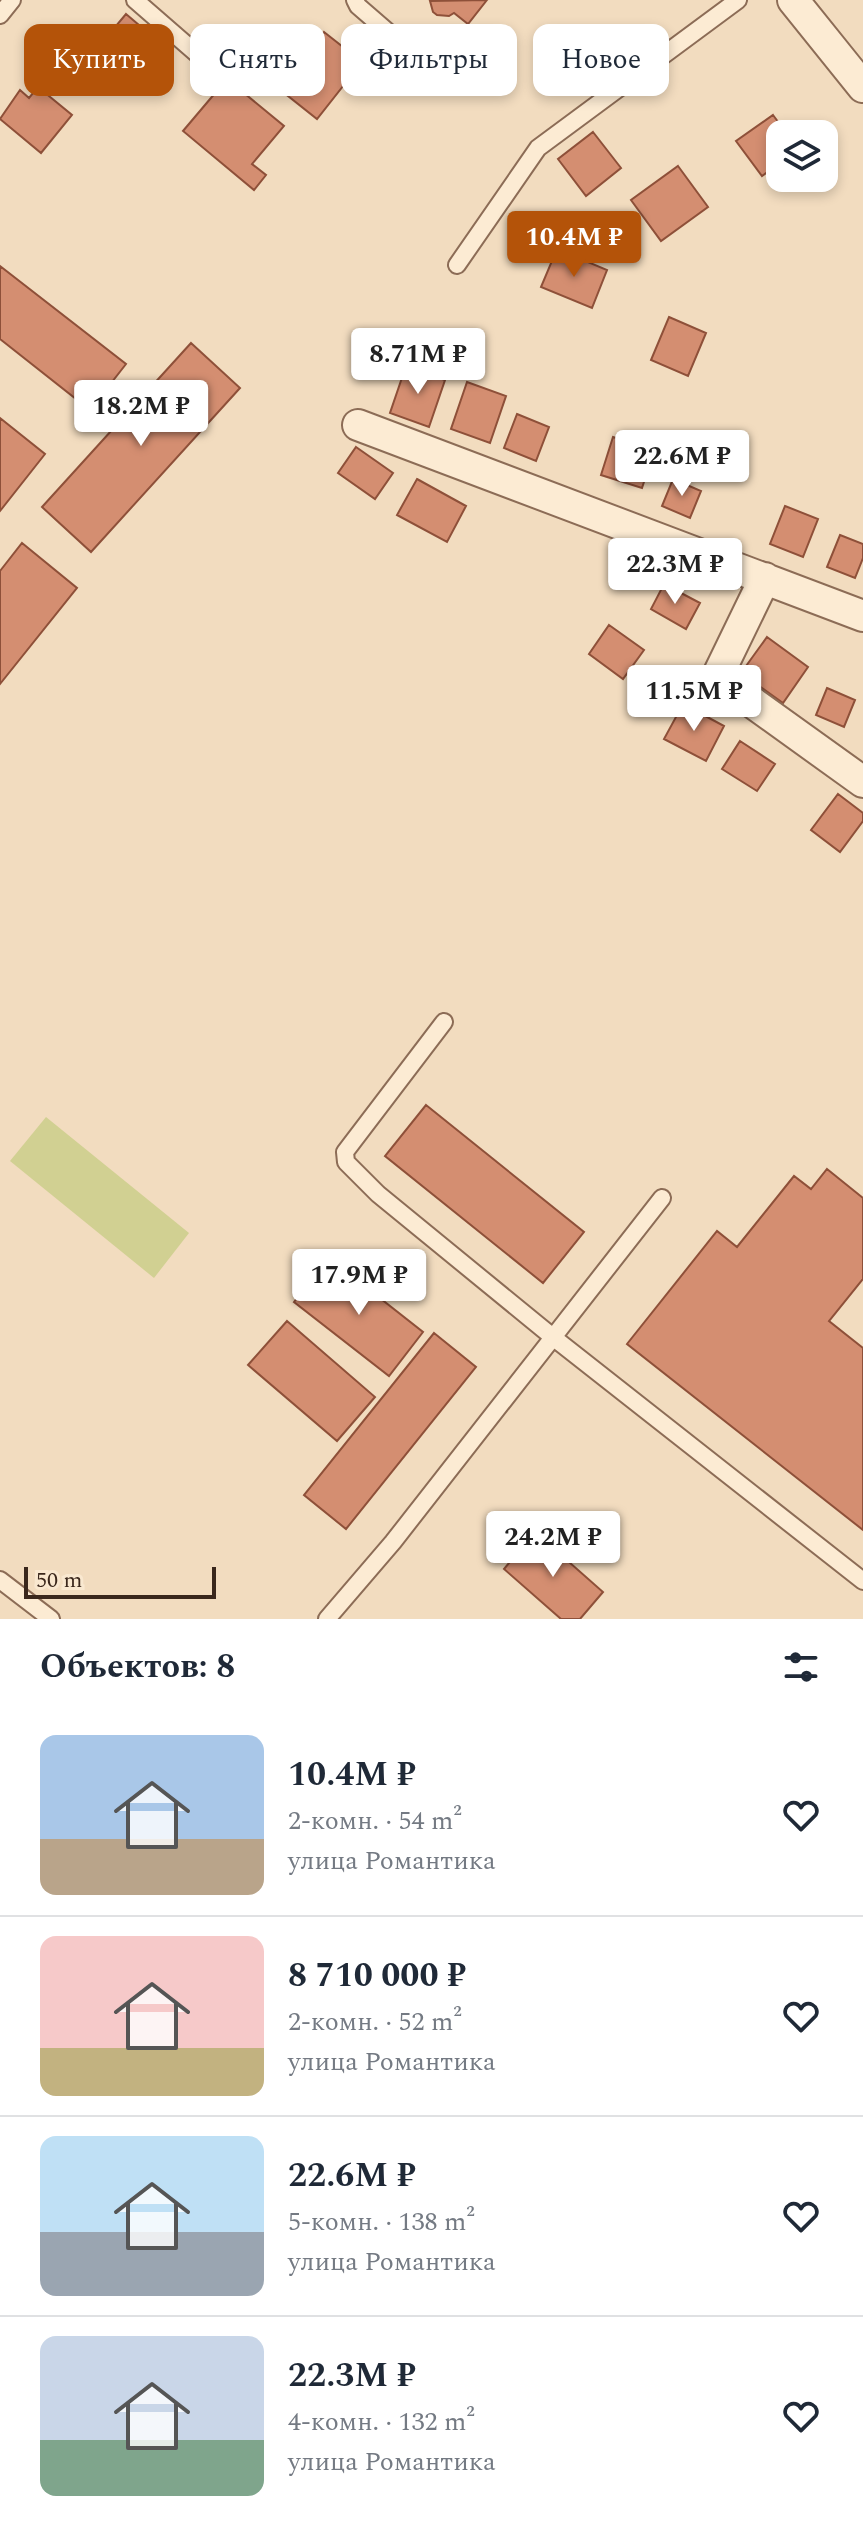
<!DOCTYPE html>
<html lang="ru">
<head>
<meta charset="utf-8">
<style>
	:root { --surface:#fff; --page:#f2f2f3; --text:#1f2937; --muted:#747a83; --line:#e0e1e3; --accent:#b45309 }
	body { margin:0; font-family:Spectral,serif; background:var(--page); color:var(--text); height:100vh; display:flex; flex-direction:column; font-size:30px; white-space:nowrap }
	* { box-sizing:border-box; margin:0 }
	p { font-size:26px; color:var(--muted) }
	.icon { flex:none; width:44px; height:44px; fill:none; stroke:currentColor; stroke-width:2; stroke-linecap:round; stroke-linejoin:round }
	.map { position:relative; height:1619px; overflow:hidden }
	.details { display:flex; flex-direction:column; background:var(--surface); flex:1 }
	.details>* { flex:none }
	.hud { position:absolute; left:24px; top:24px; width:816px; height:72px; display:flex; gap:16px }
	.buttons { position:absolute; left:766px; top:120px; display:grid; gap:16px }
	.buttons a { display:grid; place-items:center; width:72px; height:72px; border-radius:16px; background:var(--surface); box-shadow:0 4px 12px #0003; font-size:40px }
	.scale { position:absolute; left:24px; bottom:20px; width:192px; box-sizing:border-box; padding-left:8px; border:4px solid #3a271c; border-top:0; font-size:22px; line-height:28px; white-space:nowrap; color:#3a271c; -webkit-text-stroke:6px #f9e8d0; paint-order:stroke }
	.price { position:absolute; translate:-50% -68px; padding:0 18px; border-radius:8px; background:#fff; color:#222; font-size:26px; line-height:52px; filter:drop-shadow(0 2px 4px #0008) }
	.price::after { content:''; position:absolute; left:50%; top:48px; width:24px; height:18px; margin-left:-12px; background:inherit; clip-path:polygon(0 0,100% 0,50% 100%) }
	.price.on { background:var(--accent); color:#fff }
	ul { padding:0; list-style:none }
	li { display:flex; align-items:center; gap:24px; height:200px; padding:0 40px }
	li+li { border-top:2px solid var(--line) }
	li span { display:grid; place-items:center; flex:none; width:224px; height:160px; border-radius:16px; color:#555 }
	li>.icon { margin-inline-start:auto }
	span .icon { width:96px; height:96px; fill:#fffc; stroke-width:1 }
	li b { font-size:34px }
	h2 { display:flex; justify-content:space-between; align-items:center; height:96px; padding:0 40px; font-size:34px }
	.tag { padding:0 28px; border-radius:16px; background:var(--surface); box-shadow:0 4px 12px #0003; font-size:28px; line-height:72px }
	.tag.on { background:var(--accent); color:#fff }
	.map>svg:first-child { display:block }
	.green { fill:#d1d092 }
	.building { fill:#d48e71; stroke:#8e5039; stroke-width:2 }
	.lines { fill:none; stroke-linecap:round; stroke-linejoin:round }
	.lane-casing { stroke:#8c6c56; stroke-width:20 }
	.street-casing { stroke:#8c6c56; stroke-width:34 }
	.lane { stroke:#fcebd3; stroke-width:16 }
	.street { stroke:#fcebd3; stroke-width:30 }
</style>
</head>
<body>
<div class="map">
<svg width="863" height="1619" viewBox="0 0 863 1619">
	<rect width="100%" height="100%" fill="#f2dcbf"/>
	<!-- green -->
	<path class="green" d="M46,1117L189,1233L154,1278L10,1161Z"/>
	<!-- building -->
	<path class="building" d="M487,0L468,24L454,13L449,16L437,15L433,12L430,1Z
		M126,14L160,43L140,68L105,39Z
		M324,32L362,62L317,119L278,88Z
		M227,79L284,126L252,164L266,175L254,190L183,131Z
		M38,87L72,115L41,153L0,119L20,90L29,98Z
		M773,115L787,134H780V163L762,176L736,141Z
		M593,132L621,168L586,196L558,159Z
		M678,166L708,207L661,241L631,200Z
		M557,249L607,270L592,308L541,287Z
		M0,266L126,364L90,410L0,339Z
		M669,317L706,333L688,376L651,360Z
		M191,343L240,388L91,552L42,507Z
		M406,366L445,380L429,427L390,413Z
		M467,382L506,396L490,443L451,429Z
		M517,414L549,427L536,461L504,448Z
		M0,418L45,454L0,511Z
		M613,437L654,451L642,488L601,475Z
		M356,447L393,473L375,499L338,473Z
		M417,479L466,506L447,542L397,515Z
		M673,479L701,491L690,518L662,506Z
		M785,506L818,519L803,557L770,544Z
		M840,535L863,544V558L855,578L827,567Z
		M22,543L77,588L0,684V571Z
		M664,584L700,603L686,629L651,609Z
		M609,625L644,650L623,679L589,654Z
		M767,637L808,667L783,703L741,673Z
		M827,688L855,700L844,727L816,715Z
		M683,704L724,726L706,761L664,739Z
		M740,741L775,764L757,791L722,769Z
		M838,794L863,813V821L840,852L811,830Z
		M426,1105L584,1232L543,1283L385,1156Z
		M827,1169L863,1198V1279L829,1321L863,1348V1530L627,1344L717,1231L737,1247L794,1176L811,1189Z
		M329,1258L423,1332L389,1376L294,1302Z
		M287,1321L375,1397L337,1441L248,1365Z
		M434,1333L476,1367L346,1529L304,1495Z
		M535,1532L603,1592L580,1619H561L504,1569Z"/>
	<g class="lines">
		<defs>
			<path id="lane" d="M135,0L204,60
				M355,0L358,6L425,64
				M0,15L12,0
				M457,265L538,148L738,0
				M444,1022L345,1152L346,1162L378,1194L554,1338L863,1581
				M0,1580L51,1619
				M327,1619L393,1542L662,1198"/>
			<path id="street" d="M793,0L863,87
				M358,425L863,616
				M765,578L717,677L863,782"/>
		</defs>
		<!-- lane casing -->
		<use href="#lane" class="lane-casing"/>
		<!-- street casing -->
		<use href="#street" class="street-casing"/>
		<!-- lane -->
		<use href="#lane" class="lane"/>
		<!-- street -->
		<use href="#street" class="street"/>
	</g>
</svg>
<div class="buttons">
<a><svg class="icon" aria-label="layers" viewBox="0 0 24 24"><path d="M12 4l9 5-9 5-9-5zM3 14l9 5 9-5"/></svg></a>
</div>
<div class="scale">50 m</div>
<b class="price on" style="left:574px;top:279px">10.4M ₽</b>
<b class="price" style="left:418px;top:396px">8.71M ₽</b>
<b class="price" style="left:141px;top:448px">18.2M ₽</b>
<b class="price" style="left:682px;top:498px">22.6M ₽</b>
<b class="price" style="left:675px;top:606px">22.3M ₽</b>
<b class="price" style="left:694px;top:733px">11.5M ₽</b>
<b class="price" style="left:359px;top:1317px">17.9M ₽</b>
<b class="price" style="left:553px;top:1579px">24.2M ₽</b>
<div class="hud">
<a class="tag on">Купить</a>
<a class="tag">Снять</a>
<a class="tag">Фильтры</a>
<a class="tag">Новое</a>
</div>
</div>
<section class="details">
<h2>Объектов: 8<svg class="icon" aria-label="filters" viewBox="0 0 24 24"><path d="M4 7h16M4 17h16"/><circle cx="9" cy="7" r="2"/><circle cx="15" cy="17" r="2"/></svg></h2>
<ul>
<li><span style="background:linear-gradient(#a9c7e8 65%,#b9a48a 0)"><svg class="icon" aria-label="home" viewBox="0 0 24 24"><path d="M3 11l9-7 9 7M6 9v11h12V9"/></svg></span><div><b>10.4M ₽</b><p>2-комн. · 54 m²</p><p>улица Романтика</p></div><svg class="icon" aria-label="heart" viewBox="0 0 24 24"><path d="M12 20l-8-8c-3-5 5-10 8-4 3-6 11-1 8 4z"/></svg></li>
<li><span style="background:linear-gradient(#f6c9c9 70%,#c2b280 0)"><svg class="icon" aria-label="home" viewBox="0 0 24 24"><path d="M3 11l9-7 9 7M6 9v11h12V9"/></svg></span><div><b>8 710 000 ₽</b><p>2-комн. · 52 m²</p><p>улица Романтика</p></div><svg class="icon" aria-label="heart" viewBox="0 0 24 24"><path d="M12 20l-8-8c-3-5 5-10 8-4 3-6 11-1 8 4z"/></svg></li>
<li><span style="background:linear-gradient(#bfe0f5 60%,#9aa5b1 0)"><svg class="icon" aria-label="home" viewBox="0 0 24 24"><path d="M3 11l9-7 9 7M6 9v11h12V9"/></svg></span><div><b>22.6M ₽</b><p>5-комн. · 138 m²</p><p>улица Романтика</p></div><svg class="icon" aria-label="heart" viewBox="0 0 24 24"><path d="M12 20l-8-8c-3-5 5-10 8-4 3-6 11-1 8 4z"/></svg></li>
<li><span style="background:linear-gradient(#c9d6e8 65%,#7fa58c 0)"><svg class="icon" aria-label="home" viewBox="0 0 24 24"><path d="M3 11l9-7 9 7M6 9v11h12V9"/></svg></span><div><b>22.3M ₽</b><p>4-комн. · 132 m²</p><p>улица Романтика</p></div><svg class="icon" aria-label="heart" viewBox="0 0 24 24"><path d="M12 20l-8-8c-3-5 5-10 8-4 3-6 11-1 8 4z"/></svg></li>
</ul>
</section>
</body>
</html>
